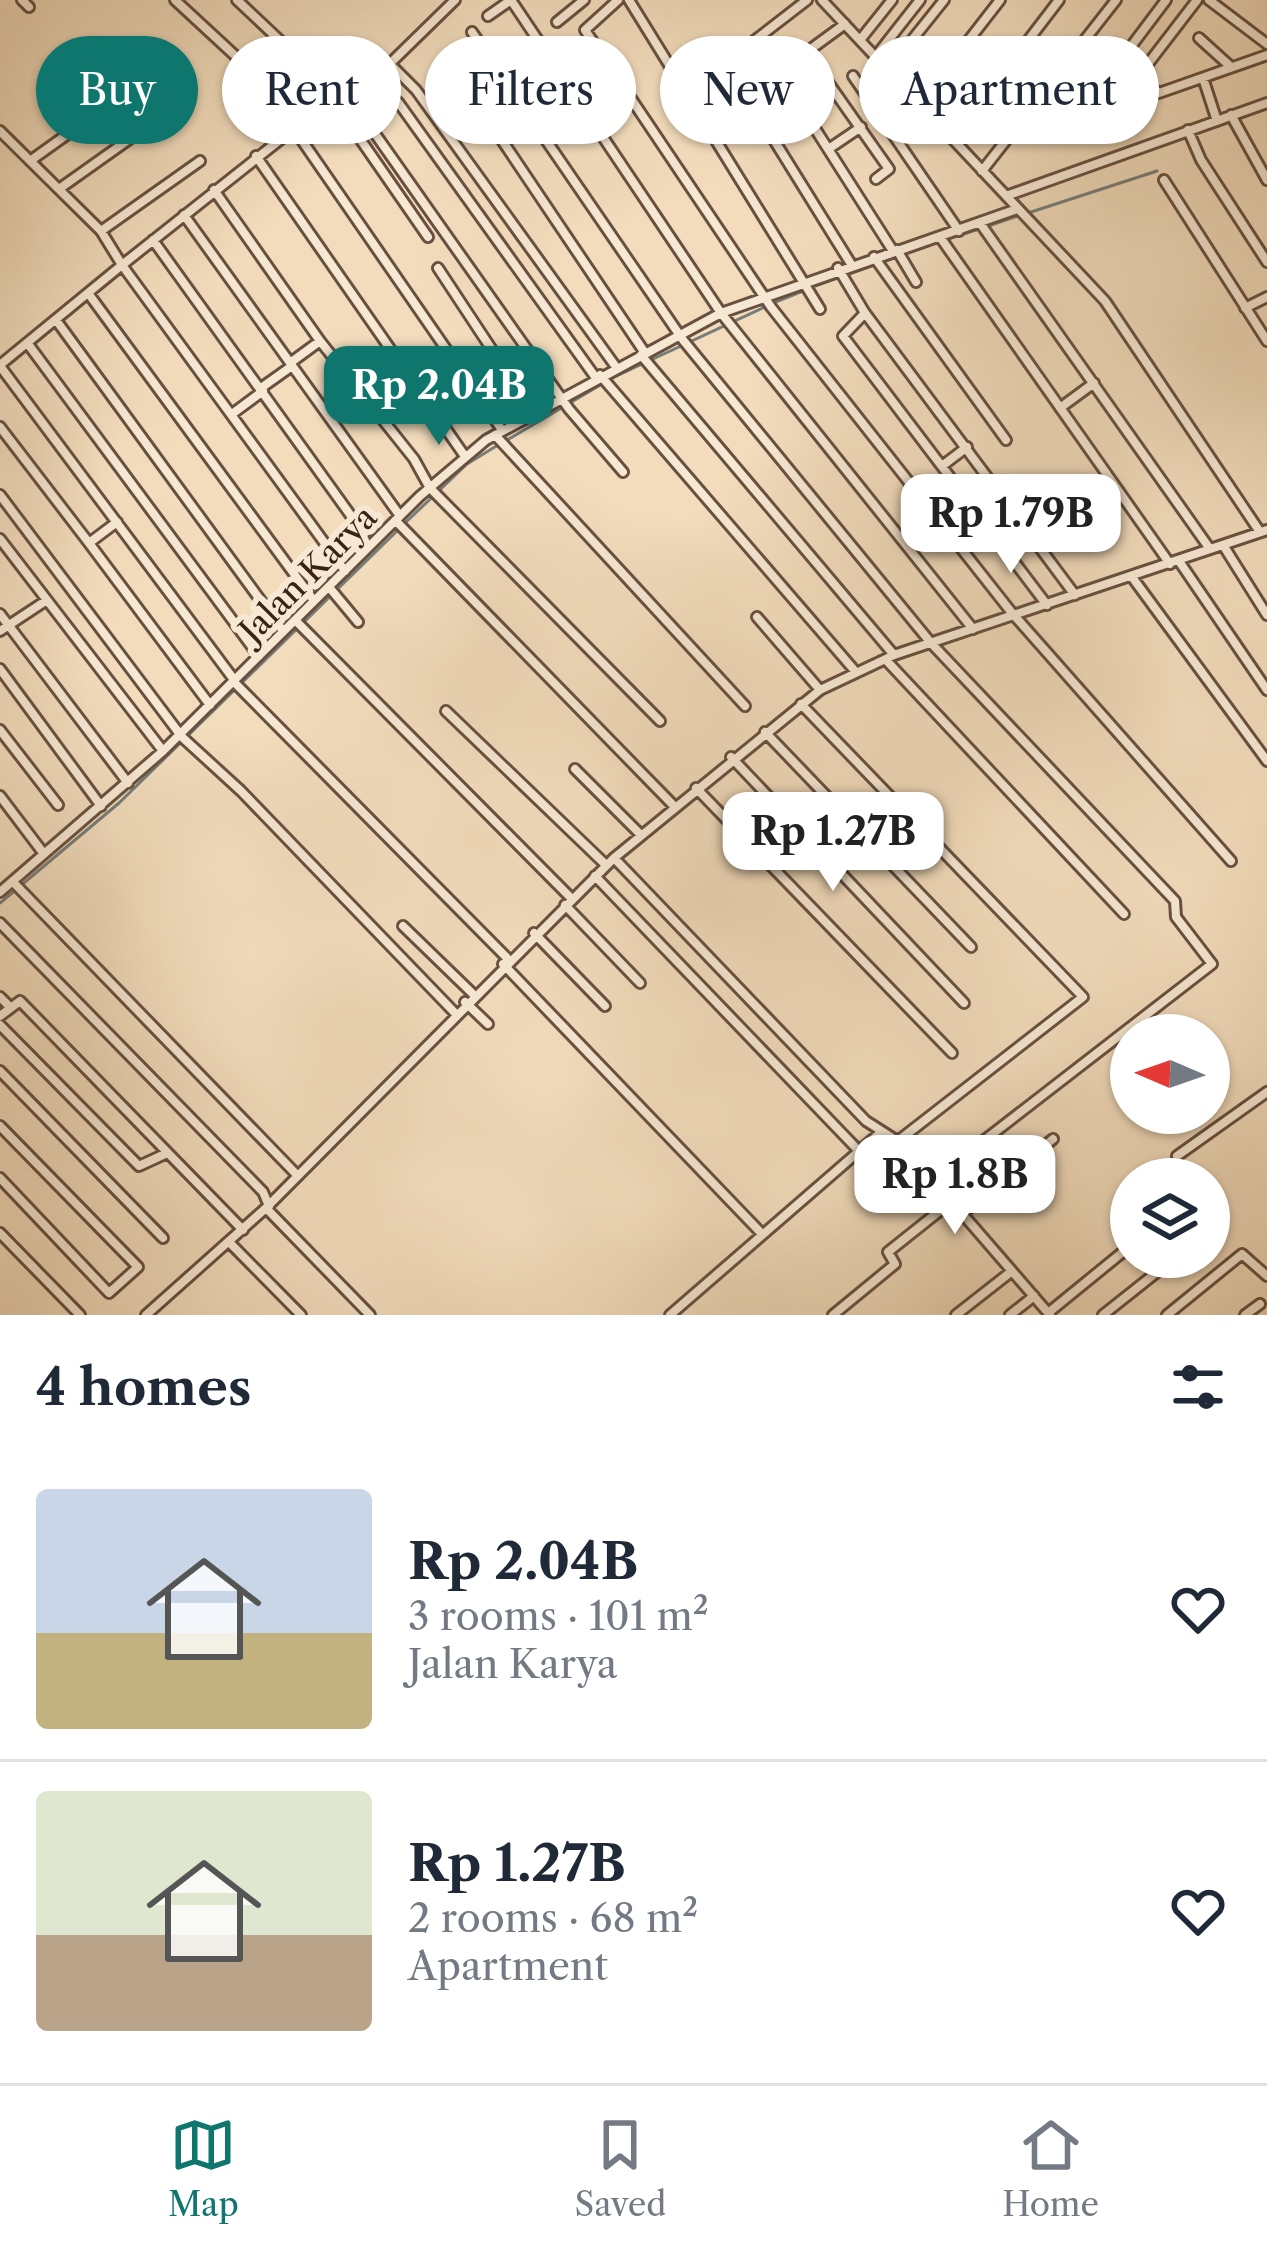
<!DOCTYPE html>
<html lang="en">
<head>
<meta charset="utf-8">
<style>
	:root { --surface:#fff; --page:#f6f6f7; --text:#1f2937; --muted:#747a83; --line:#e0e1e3; --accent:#0f766e }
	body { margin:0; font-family:"Libre Caslon Text",serif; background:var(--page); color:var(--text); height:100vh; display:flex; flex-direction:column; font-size:45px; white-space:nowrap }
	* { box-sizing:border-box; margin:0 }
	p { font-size:39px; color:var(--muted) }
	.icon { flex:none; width:66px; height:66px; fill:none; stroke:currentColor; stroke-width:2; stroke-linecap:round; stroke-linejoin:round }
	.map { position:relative; height:1315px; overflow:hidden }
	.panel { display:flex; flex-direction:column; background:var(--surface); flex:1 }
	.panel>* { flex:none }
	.banner { position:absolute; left:36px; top:36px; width:1197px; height:108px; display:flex; gap:24px }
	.needle { width:78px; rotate:272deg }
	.fabs { position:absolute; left:1110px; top:1014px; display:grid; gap:24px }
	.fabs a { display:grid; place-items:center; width:120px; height:120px; border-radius:50%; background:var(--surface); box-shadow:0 3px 9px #0004; font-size:60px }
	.price { position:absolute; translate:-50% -102px; padding:0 27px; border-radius:24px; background:#fff; color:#222; font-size:39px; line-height:78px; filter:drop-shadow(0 3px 6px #0008) }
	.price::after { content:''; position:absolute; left:50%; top:72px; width:36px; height:27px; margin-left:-18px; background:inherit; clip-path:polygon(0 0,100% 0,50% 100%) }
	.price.on { background:var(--accent); color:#fff }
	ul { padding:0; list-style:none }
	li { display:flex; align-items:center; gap:36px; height:300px; padding:0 36px }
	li+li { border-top:3px solid var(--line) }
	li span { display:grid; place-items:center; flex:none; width:336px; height:240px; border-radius:12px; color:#555 }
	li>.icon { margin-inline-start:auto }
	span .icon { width:144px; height:144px; fill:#fffc; stroke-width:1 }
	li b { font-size:51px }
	h2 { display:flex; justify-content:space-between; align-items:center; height:144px; padding:0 36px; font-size:51px }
	.pill { padding:0 42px; border-radius:54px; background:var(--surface); box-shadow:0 3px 9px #0004; font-size:42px; line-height:108px }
	.pill.on { background:var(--accent); color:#fff }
	.menu { display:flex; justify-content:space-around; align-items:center; height:168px; border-top:3px solid var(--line); background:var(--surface); font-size:33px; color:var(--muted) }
	.menu a { display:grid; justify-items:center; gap:6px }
	.menu .on { color:var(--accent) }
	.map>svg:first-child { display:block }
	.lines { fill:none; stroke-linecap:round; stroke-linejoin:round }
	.stream { stroke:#777d79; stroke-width:3 }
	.minor-casing { stroke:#685040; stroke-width:14 }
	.minor { stroke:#f7e8d3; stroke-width:8 }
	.labels { text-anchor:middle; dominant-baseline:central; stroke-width:12; stroke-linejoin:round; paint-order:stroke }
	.street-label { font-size:33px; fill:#3a2217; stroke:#f7e8d3 }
</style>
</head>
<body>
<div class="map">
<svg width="1267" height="1315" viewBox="0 0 1267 1315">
	<rect width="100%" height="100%" fill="#f2dcbc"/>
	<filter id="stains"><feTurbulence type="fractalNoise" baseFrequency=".00167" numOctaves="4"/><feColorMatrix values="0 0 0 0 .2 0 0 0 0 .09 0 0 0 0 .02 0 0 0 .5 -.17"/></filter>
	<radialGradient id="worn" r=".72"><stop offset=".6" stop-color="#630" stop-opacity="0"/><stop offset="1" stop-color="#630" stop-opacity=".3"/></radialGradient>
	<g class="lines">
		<!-- stream -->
		<path class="stream" d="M816,0L1012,208
			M1028,213L1157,171
			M988,226L1018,216
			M948,239L979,229
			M812,287L939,242
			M773,303L803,291
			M610,379L765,307
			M507,440L602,384
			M405,523L467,464L498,445
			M0,903L119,803L398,530"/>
		<defs>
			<path id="minor" d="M22,0L29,7
				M175,0L282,99L309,68L237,0
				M618,0L585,30L771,307L1012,613L1231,861
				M629,0L820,309
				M822,0L1105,301L1260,532
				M1209,0L1267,44
				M488,16L511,0L721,313L973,629
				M557,22L584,0
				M472,32L683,340L931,643L1175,901L1176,917L1212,964L933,1180
				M1199,38L1231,67
				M860,40L892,0
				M806,51L889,169L876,179
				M876,56L920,0
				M446,57L645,353
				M390,64L416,90L616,367
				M719,68L807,0
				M888,70L944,0
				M779,72L893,251
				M853,76L959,231
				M1055,78L1111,112L1197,0
				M1138,78L1159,93L1267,55
				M1203,78L1217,121
				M746,95L851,264
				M331,97L428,237
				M1093,97L1166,0
				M398,102L596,378
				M920,103L1000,0
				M359,111L569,409L623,472
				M1231,115L1267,180
				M707,125L845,24
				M292,126L502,430
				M1188,130L1201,160L1267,262
				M0,131L101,231L122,265L0,365
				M953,139L1059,0
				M830,148L861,127
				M256,156L464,455
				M30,161L139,83
				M982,171L1116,0
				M1164,180L1267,341
				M59,189L169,111
				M214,190L320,341L414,459L430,488L660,721
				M1006,196L1267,103
				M184,215L400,516
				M980,223L1210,549
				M101,231L200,161
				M940,237L1170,564
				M153,240L364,534L338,562
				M897,250L916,282
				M874,257L1006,440
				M438,268L533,412
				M838,268L865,313L1075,595
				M88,293L314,601
				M1245,308L1267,297
				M865,313L843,336L1047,605
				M56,320L283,631
				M28,344L259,656
				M641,355L894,655
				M290,363L320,341
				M0,366L235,681
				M600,375L855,671
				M261,388L292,366
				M1060,408L1094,383
				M232,414L263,391
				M0,427L89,543L117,522
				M495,435L745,706
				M942,466L967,447
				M0,495L182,737L241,791L455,1013
				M396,521L674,806
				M0,539L163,751
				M89,543L210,705
				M1223,545L1267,615
				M1179,561L1267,690
				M345,571L122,265L353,82L367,86L455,0
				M1132,577L1267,761
				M329,587L358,622
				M0,614L128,783
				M757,617L820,690
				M295,620L572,899
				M0,631L47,600
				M886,660L1124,914
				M0,669L101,806
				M234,682L508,959
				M801,704L1083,997L898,1141
				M446,711L606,865
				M0,730L58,805
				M765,732L971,947
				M731,757L964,1003
				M575,769L641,835
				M696,788L952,1053
				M0,796L44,854
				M614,858L866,1121L902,1144L1050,1315
				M595,876L859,1151
				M13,882L298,1176
				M0,892L163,751L420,496L486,440L721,313L1017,209
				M565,905L640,983
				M0,923L263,1192L269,1206
				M403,926L473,994
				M534,933L605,1006
				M503,964L762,1234
				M0,997L9,1006
				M465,1002L488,1024
				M0,1016L20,1001L243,1230
				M0,1025L139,1166L165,1154
				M0,1071L163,1238
				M0,1126L138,1267L109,1293L0,1178
				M1177,1156L1267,1092
				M266,1208L370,1315
				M963,1213L1053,1139
				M1209,1231L1215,1226
				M0,1233L80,1315
				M229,1242L301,1315
				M1048,1313L1129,1247
				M146,1315L266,1208L614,858L820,690L894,655L1267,530
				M670,1315L880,1133
				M833,1315L895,1264L888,1252L952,1201
				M956,1315L1012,1271
				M1010,1315L1034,1296
				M1103,1315L1176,1257
				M1167,1315L1242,1254L1267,1276
				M1245,1315L1260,1304"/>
		</defs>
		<!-- minor casing -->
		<use href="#minor" class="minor-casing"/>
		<!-- minor -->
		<use href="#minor" class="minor"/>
	</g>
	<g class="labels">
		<!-- street labels -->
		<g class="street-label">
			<text transform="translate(308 574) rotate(-45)">Jalan Karya</text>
		</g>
	</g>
	<rect width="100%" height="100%" filter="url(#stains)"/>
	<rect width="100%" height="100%" fill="url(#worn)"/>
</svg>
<div class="fabs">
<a><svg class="needle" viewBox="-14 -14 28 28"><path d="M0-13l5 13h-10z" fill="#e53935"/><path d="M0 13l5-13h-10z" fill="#747a83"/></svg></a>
<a><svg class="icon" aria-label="layers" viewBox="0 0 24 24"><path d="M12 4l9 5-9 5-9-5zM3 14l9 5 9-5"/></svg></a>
</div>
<b class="price on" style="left:439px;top:448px">Rp 2.04B</b>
<b class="price" style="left:1011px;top:576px">Rp 1.79B</b>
<b class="price" style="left:833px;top:894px">Rp 1.27B</b>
<b class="price" style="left:955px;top:1237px">Rp 1.8B</b>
<div class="banner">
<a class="pill on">Buy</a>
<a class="pill">Rent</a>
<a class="pill">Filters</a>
<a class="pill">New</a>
<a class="pill">Apartment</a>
</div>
</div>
<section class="panel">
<h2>4 homes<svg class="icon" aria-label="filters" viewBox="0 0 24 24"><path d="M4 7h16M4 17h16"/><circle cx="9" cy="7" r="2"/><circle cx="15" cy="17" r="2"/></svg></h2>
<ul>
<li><span style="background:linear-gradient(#c9d6e8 60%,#c2b280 0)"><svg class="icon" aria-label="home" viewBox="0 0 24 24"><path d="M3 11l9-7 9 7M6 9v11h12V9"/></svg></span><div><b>Rp 2.04B</b><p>3 rooms · 101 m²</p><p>Jalan Karya</p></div><svg class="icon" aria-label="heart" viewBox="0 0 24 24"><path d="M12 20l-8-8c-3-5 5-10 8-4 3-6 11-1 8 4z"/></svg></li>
<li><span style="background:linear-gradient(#dfe7d0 60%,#b9a48a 0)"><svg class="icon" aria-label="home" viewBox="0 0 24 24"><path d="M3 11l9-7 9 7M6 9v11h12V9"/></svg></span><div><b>Rp 1.27B</b><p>2 rooms · 68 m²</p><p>Apartment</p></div><svg class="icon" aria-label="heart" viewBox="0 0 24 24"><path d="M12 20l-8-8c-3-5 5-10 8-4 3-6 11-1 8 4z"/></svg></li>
</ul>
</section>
<nav class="menu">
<a class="on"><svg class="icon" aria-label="map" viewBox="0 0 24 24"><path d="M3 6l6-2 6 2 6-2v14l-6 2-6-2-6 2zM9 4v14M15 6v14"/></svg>Map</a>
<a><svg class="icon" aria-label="saved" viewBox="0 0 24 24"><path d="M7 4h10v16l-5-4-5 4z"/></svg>Saved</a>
<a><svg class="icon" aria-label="home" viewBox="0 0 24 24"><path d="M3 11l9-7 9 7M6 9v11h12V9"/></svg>Home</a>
</nav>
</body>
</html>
